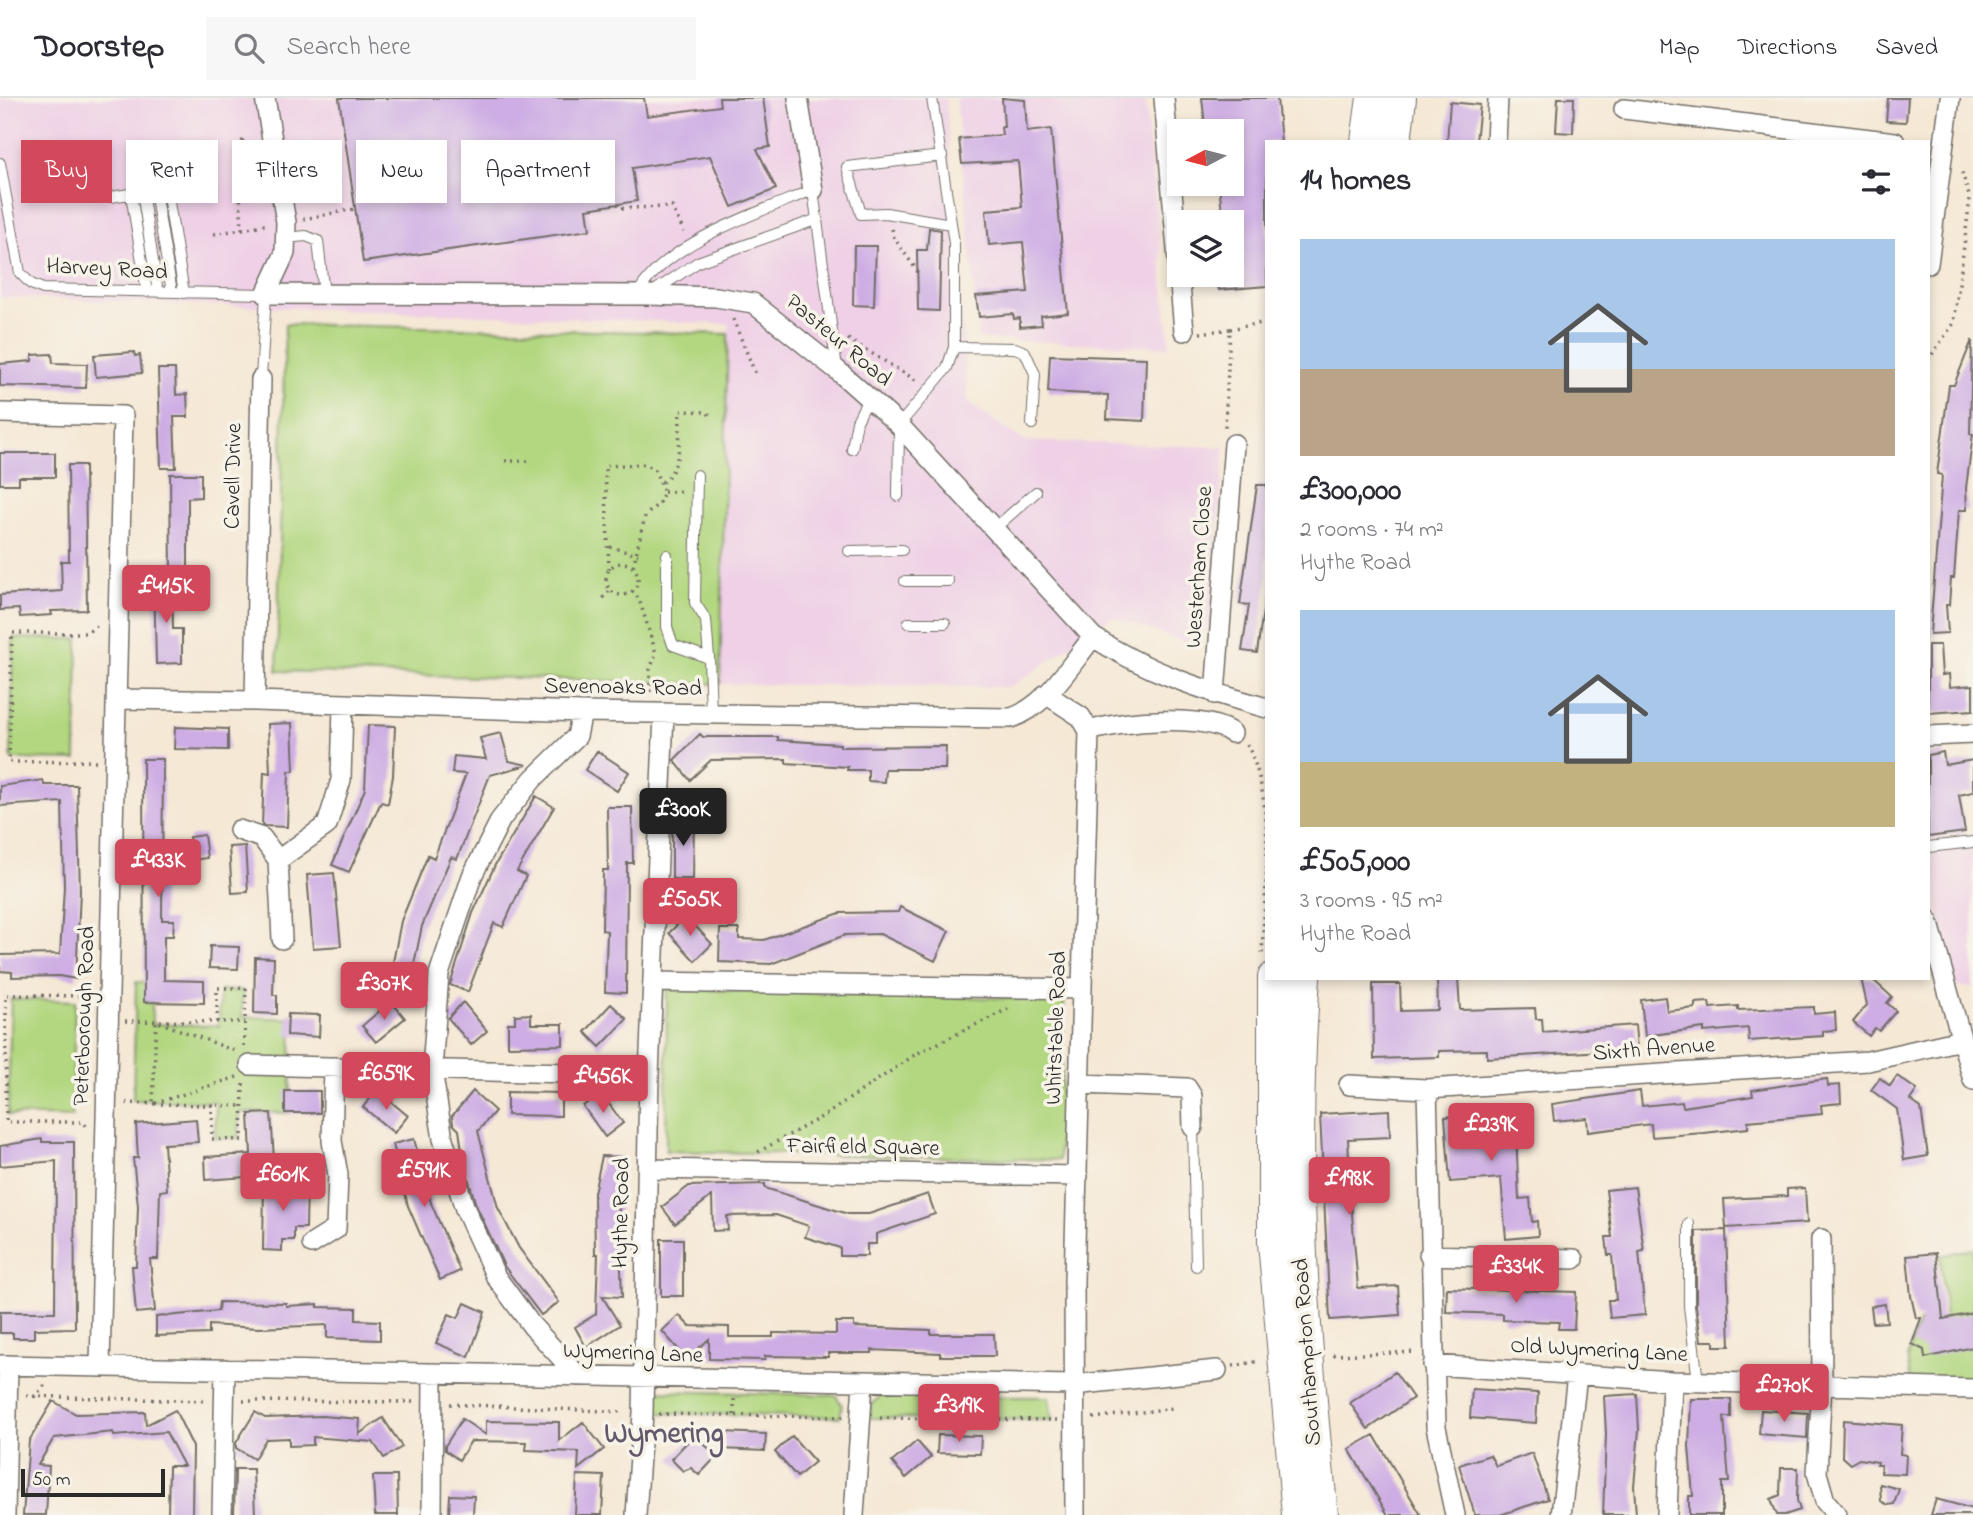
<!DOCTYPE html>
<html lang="en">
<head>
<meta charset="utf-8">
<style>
	:root { --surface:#fff; --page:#f7f7f7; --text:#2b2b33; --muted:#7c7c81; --line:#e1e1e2; --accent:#d1495b }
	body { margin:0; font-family:"Indie Flower",sans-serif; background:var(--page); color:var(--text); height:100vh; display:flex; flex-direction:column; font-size:26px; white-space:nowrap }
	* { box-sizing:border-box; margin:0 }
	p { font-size:23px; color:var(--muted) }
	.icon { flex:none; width:38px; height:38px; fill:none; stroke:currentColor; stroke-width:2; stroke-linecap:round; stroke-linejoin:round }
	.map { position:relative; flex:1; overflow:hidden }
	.sheet { position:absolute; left:1265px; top:42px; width:665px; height:840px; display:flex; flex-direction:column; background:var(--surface); border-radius:0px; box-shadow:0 4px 10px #0003 }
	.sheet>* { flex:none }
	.banner { position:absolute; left:21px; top:42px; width:665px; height:63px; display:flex; gap:14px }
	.needle { width:46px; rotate:263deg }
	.buttons { position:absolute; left:1167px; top:21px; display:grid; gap:14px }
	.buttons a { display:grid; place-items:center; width:77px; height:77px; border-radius:0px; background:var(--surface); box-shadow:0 4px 10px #0003; font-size:35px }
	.scale { position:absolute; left:21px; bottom:18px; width:144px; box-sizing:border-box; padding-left:7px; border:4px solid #2b2b2b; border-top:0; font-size:19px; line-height:24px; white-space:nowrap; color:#2b2b2b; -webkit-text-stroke:5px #f7f3e8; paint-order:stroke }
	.price { position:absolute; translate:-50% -60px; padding:0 16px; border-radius:7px; background:var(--accent); color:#fff; font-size:23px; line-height:46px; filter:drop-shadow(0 2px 4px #0008) }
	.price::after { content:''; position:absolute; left:50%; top:42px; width:21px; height:16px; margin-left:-10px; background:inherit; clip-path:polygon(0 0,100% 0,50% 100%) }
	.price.selected { background:#222; color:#fff }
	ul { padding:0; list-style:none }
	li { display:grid; align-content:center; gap:14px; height:371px; padding:0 35px }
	li span { display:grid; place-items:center; height:217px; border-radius:0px; color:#555 }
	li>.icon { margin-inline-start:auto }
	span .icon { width:126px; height:126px; fill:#fffc; stroke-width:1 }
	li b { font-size:30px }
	h2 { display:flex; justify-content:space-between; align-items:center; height:84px; padding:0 35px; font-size:30px }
	.chip { padding:0 24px; border-radius:0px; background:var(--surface); box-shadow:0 4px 10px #0003; font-size:24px; line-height:63px }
	.chip.selected { background:var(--accent); color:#fff }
	header { display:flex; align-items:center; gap:42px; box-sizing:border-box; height:98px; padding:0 35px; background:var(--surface); border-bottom:2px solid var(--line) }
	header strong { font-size:33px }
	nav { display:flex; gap:38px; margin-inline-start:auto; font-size:24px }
	.search { width:490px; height:63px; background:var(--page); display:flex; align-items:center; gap:18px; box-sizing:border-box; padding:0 24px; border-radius:0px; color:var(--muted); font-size:26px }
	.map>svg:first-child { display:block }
	.built { fill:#efd0e6 }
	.green { fill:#b2d780; stroke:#6e8156; stroke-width:2 }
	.building { fill:#ceade4 }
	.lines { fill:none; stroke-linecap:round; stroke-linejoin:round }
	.lane-casing { stroke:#726d66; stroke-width:12 }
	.street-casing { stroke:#726d66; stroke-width:22 }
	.primary-casing { stroke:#726d66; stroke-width:34 }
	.path { stroke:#726d66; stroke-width:3.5; stroke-dasharray:2 5; stroke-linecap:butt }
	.lane { stroke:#fff; stroke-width:10 }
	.street { stroke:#fff; stroke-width:19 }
	.primary { stroke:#fff; stroke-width:32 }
	.labels { text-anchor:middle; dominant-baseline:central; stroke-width:7; stroke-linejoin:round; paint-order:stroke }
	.street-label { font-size:23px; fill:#2b2b2b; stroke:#f7f3e8 }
	.district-label { font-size:30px; font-weight:bold; fill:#64586c; stroke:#f7f3e8 }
</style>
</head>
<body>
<header>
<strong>Doorstep</strong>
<div class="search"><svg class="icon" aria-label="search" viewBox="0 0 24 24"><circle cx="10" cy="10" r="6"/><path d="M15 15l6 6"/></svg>Search here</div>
<nav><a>Map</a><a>Directions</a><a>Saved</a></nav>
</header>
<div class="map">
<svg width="1973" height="1417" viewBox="0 0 1973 1417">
	<rect width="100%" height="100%" fill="#f7f3e8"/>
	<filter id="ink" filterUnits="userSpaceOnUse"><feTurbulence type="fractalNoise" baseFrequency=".0143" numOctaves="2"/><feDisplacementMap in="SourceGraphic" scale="14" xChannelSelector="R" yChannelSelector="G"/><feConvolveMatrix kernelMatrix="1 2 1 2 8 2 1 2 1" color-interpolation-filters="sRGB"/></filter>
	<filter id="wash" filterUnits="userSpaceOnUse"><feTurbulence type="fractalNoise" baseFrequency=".00686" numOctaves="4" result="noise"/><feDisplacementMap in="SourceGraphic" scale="28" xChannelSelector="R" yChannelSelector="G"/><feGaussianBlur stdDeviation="1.57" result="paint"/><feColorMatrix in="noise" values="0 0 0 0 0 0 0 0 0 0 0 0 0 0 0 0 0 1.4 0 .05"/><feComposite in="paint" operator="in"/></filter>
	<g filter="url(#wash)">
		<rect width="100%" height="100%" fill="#f5e8d5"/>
		<!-- built -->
		<path class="built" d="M0,0H946L968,305L1024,343L1225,349L1209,531L1186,544L1112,519L1011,589L720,586L729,226L0,199Z
			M956,0H1145L1170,249L979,241Z
			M1973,737V889H1955L1929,776L1928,739Z"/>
		<!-- green -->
		<path class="green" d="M285,226L728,236L720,586L277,573Z
			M13,540L78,541L76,662L11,661Z
			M136,884H147V904H152V926L219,928L220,892L243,893L242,919L292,921L290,1015L240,1014L239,1040H215L216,1004L133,1002Z
			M667,891L1064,902L1059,1062L666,1053Z
			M11,901L75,903L72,1019L8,1017Z
			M1973,1150V1287L1911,1285L1907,1259L1918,1225L1946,1220L1940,1158Z
			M652,1293L836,1297L842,1308L840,1319L651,1315Z
			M880,1298L1049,1299L1052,1322L870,1320L871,1308Z"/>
		<g id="blocks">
			<!-- building -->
			<path class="building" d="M339,0H644L647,18L720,8L719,0H763L770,49L757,51L776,91L732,109L710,58L632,70L637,103L587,111L590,132L363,164Z
				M1002,0L1025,2L1027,34L1051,31L1068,215L1041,218L1042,227L1020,229V220L1014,221L1013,216L979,219L976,198L1028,194L1023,144L989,147L986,112L1022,109L1018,63L962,66L959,41L1002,37L1001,29H1004Z
				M1202,0H1277L1281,44H1267V188L1219,192L1217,177H1232V124H1223L1219,86H1232V33H1218L1217,25L1205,27Z
				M1558,0H1574L1573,35L1556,34Z
				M1888,0H1908L1906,24L1886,23Z
				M1450,4L1480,7L1476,44H1447Z
				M929,130L941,132L939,213L918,212L917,152H927Z
				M854,148H876L874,208L853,207Z
				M1972,242L1970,336H1973L1966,390L1967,412H1959L1954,480H1951L1949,507H1946L1948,535L1930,536L1942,377L1937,376L1949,287H1954Z
				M134,254L135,258L140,257L142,275L96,279L94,257Z
				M52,256L53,265L87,266L86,290L0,288V266L32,263V257Z
				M1050,257L1146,260L1144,323L1107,321L1108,297L1048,294Z
				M158,271H175L176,297L187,296L188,319H174L176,370H161Z
				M0,355H55V379H19V386H0Z
				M68,367H85L87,512L51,513L52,517L20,519L19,511L0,512V497L62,493L61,463H69Z
				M170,376H201V399L188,400V476H171Z
				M1257,387H1267V485L1257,555L1242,553L1249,507L1240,506Z
				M172,479L173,531H182V565L156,566L154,480Z
				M1928,547H1940L1942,577L1949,576L1950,589L1973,587V612L1928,615Z
				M292,625L294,673H289L287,729L265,728L262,727L264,674L270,675L268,626Z
				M368,627L395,628L393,678L388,706L381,704L349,774L332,767L365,691Z
				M175,629L228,631V652L174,651Z
				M501,635L509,663L527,667L490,677L457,761L451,759L422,828L408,895L388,890L401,823L428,757L434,760L466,676L452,675L454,658L486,661L480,640Z
				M700,636L703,639H778V642L840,646V649L946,648L945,671H885L884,684L868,683V672H847L848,669L786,665V661L711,662L690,682L674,662Z
				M597,653L629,674L617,693L585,672Z
				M1943,654L1945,667L1973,662V694L1959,697L1965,734L1928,739V657Z
				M143,661H163L162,822H174L173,838H164V882L204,883V905L144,904Z
				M43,682L44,687H77L80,793L76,881L59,878L12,879V874L0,873V857L60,856L64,789L62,704L0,708V688Z
				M536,698L554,709L517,773L526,778L503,829L494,825L468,894L450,887L473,815L495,767Z
				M607,709H632L633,765H627L626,895L605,894L607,833L602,832L603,772H608Z
				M672,719H694L693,781H672Z
				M204,737L207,760L192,762L189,739Z
				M245,748L248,794L232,795L229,749Z
				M334,775L341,848L313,850L307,777Z
				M900,809L949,833L935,863L880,836L845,837L771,866L719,864L720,831H739V841L764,842L840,815L898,814Z
				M686,818L712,846L695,863L669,835Z
				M210,848L239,849L238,871L209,870Z
				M255,859L274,860L273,897H277V916L254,915Z
				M1437,880H1458L1460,912L1535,910L1536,921H1542L1543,934L1635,927L1637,951L1487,960V952L1439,953V959L1374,961L1373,886H1400L1401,913L1438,912Z
				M1861,880H1871L1892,899L1887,905L1896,913L1879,933L1875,930L1869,938L1853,924L1867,907Z
				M1665,899L1667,913L1695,910V905L1709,904L1710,910L1738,908V912L1814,909V916L1835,914L1836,932L1823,933V938L1749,943L1748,930L1704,934V930L1645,938L1641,902Z
				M391,903L405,920L376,944L362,928Z
				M463,904L487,933L471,947L448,920Z
				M611,906L627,921L600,949L585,934Z
				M288,916L320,917L319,939L287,937Z
				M531,916V926H563V947L508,948V925H515V917Z
				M1897,978L1917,992L1910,1002L1921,1010L1928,1058L1904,1062L1897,1011L1871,992L1880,980L1890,988Z
				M1827,981L1828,988L1840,987L1841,1005L1821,1007L1822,1016L1748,1023V1030L1704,1035L1652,1039L1651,1026L1588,1034L1587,1020L1554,1023L1552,1006L1640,993L1642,1008L1682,1004L1683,1009L1753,998L1752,992Z
				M377,992L408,1018L394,1035L363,1009Z
				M285,993H320V1015H285Z
				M473,993L495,1013L478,1033L498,1110L519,1150L559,1204L541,1217L504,1168L476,1107L464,1066L459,1032L453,1026L452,1018Z
				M507,994L561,995V1018L507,1017Z
				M601,995L623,1025L605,1039L583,1008Z
				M1389,1012L1390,1039L1348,1041L1352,1116L1358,1190L1398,1188L1400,1217L1330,1222L1320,1016Z
				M1515,1013L1519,1101L1530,1100L1532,1124L1537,1123L1538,1138L1506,1141L1501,1080L1450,1084L1445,1019Z
				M271,1015L275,1077L206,1082L205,1059L251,1056L249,1016Z
				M196,1021L198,1044L164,1046L167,1092L160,1093L158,1161H150L155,1213L136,1215L132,1168H136L138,1108L133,1060H138L136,1026Z
				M42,1041V1044H74L75,1230L34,1231V1240H13V1235H0V1214H55L56,1063L0,1068V1048Z
				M414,1041L431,1105L460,1173L440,1182L408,1108L393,1046Z
				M602,1058L623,1059L618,1091L622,1199L602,1198L620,1227L586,1249L575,1229L596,1216L598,1156H595L594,1095Z
				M264,1085H307L306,1130H294V1142H282V1153L263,1152Z
				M765,1086V1090L848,1116H869L928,1096L935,1116L876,1136V1146H867V1158H840V1150L805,1139L809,1128L776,1117L727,1118L728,1132L713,1133L712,1098L675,1126L662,1109L689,1088Z
				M1635,1089L1644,1153L1639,1154L1645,1217L1610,1220L1608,1202H1616L1612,1157H1608L1606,1139H1612L1606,1092Z
				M1805,1090L1807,1125L1726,1130L1724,1101L1787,1098V1091Z
				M1726,1132L1730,1248H1714V1243H1701L1696,1208V1133Z
				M661,1141H683V1198H661Z
				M1936,1155L1943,1221L1973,1215V1249L1925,1260L1924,1252L1912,1246L1921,1220H1916L1911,1198L1907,1158Z
				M1447,1190L1576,1194L1574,1231H1558L1559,1224L1503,1222V1216L1446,1214Z
				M219,1204L286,1205V1208L318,1206V1209L356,1210V1222L380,1223V1242L327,1240V1227L259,1230L209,1227V1236L156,1238V1219L218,1213Z
				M465,1205L485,1214L469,1259L436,1245L449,1216L458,1220Z
				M1885,1206L1887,1224L1873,1225L1871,1208Z
				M679,1217L689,1228L729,1229V1239H773V1235H778L836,1236V1224H854V1229L931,1232V1236H994L995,1258H940V1255L872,1252V1255H828V1259L765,1258V1262L709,1261V1241L687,1261L662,1233Z
				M1395,1274L1413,1300L1368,1331L1350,1305Z
				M1472,1291L1538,1295L1536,1325L1470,1320Z
				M1637,1296L1639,1332L1634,1388L1636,1417H1603L1606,1336L1604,1298Z
				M1691,1301H1731V1319H1724L1729,1384H1722V1417H1689V1398H1693L1689,1348Z
				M53,1303L76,1316L145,1314L146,1327L175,1312L193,1349L192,1417H168L169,1368H184L166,1334L114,1338L113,1334L54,1340L38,1367L49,1368L46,1417H23L29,1343Z
				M1761,1312L1808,1315L1807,1340L1759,1336Z
				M255,1314L265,1320L322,1318L360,1321L359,1336L383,1320L402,1349L384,1360L373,1344L313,1339V1347L289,1348V1340L266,1341L254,1361L236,1350V1345Z
				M462,1321L486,1337V1323L559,1324V1343L583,1324L604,1351L578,1371L579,1354L526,1352L527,1344L471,1343L459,1362L445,1352V1348Z
				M1843,1322L1902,1327L1900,1356L1906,1357L1905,1376L1881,1375V1367H1877L1878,1364L1859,1361L1850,1366L1842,1359Z
				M723,1334L766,1336L765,1353L722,1351Z
				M694,1337L717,1358L699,1377L691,1370L683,1373L671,1361Z
				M938,1337L981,1338L980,1356L937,1355Z
				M1374,1337L1421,1417H1388L1349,1351Z
				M792,1338L815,1364L797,1379L775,1354Z
				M917,1343L931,1359L906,1380L892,1364Z
				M1532,1355L1548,1401L1500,1417H1475L1459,1367L1490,1357L1496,1368Z
				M1781,1370H1798L1797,1402L1800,1412L1785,1417H1777L1771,1401L1780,1397Z
				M235,1371H253L255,1417H234Z
				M577,1377L604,1378L602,1417H575Z
				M373,1378H397L398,1417H375Z
				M1880,1386L1899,1391L1894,1406L1888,1407L1881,1403Z
				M450,1397L474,1398L473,1417H449Z
				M1936,1401L1973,1411V1417H1931Z"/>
		</g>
	</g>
	<g filter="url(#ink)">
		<use href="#blocks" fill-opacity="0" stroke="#726d66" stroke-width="2"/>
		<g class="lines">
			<defs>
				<path id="lane" d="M942,58L847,69L861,116L886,115L951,126
					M0,65L20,175L31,186L43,191L266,196L261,281
					M166,86L184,195
					M154,87L172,194
					M131,96L147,194
					M111,99L142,94L158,194
					M285,140L306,138L318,143L324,197
					M653,194L698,164L818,121
					M637,197C665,144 760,114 813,92L837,271
					M954,249L1015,250L1025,254L1035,276L1032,326
					M852,351L857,323L869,299
					M697,377L695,505L706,522L709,560
					M898,398L899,327L947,270L954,249V145L932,0
					M995,430L1036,394
					M849,453L902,452
					M667,457V529L673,547L709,560L711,616
					M905,483H948
					M908,525H945
					M1928,749L1973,744
					M1193,1029L1196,1168
					M1689,1126V1208L1698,1284"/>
				<path id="street" d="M265,0L286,124L285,155L266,196L648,197L716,199L753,205L837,272L899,327L1093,539C1147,574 1205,593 1267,610
					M798,0L813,92
					M1164,0L1184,233
					M1624,11L1895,44
					M1496,44L1498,0
					M1928,166L1950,0
					M0,315L123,318L100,1268
					M1046,596L1081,619L1089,633L1074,1183L1075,1417
					M1215,596L1234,346
					M118,601L255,603L582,614L1011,620C1046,609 1070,567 1093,539
					M255,603L261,281
					M1089,633C1122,623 1204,615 1232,635
					M1928,638L1973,636
					M239,732L262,740L278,762L282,841
					M278,762L327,727L341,682L343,607
					M1928,822L1973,982
					M653,884L1082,891
					M250,967L649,977
					M1080,986L1187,990L1192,998L1193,1029
					M1349,987L1427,991L1868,963L1961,942
					M1427,991L1436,1329L1455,1417
					M648,1071L1078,1078
					M1821,1141L1822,1286L1817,1375L1825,1403L1837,1417
					M312,1146L336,1131L338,1077L332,1043L334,969
					M1429,1157L1574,1161
					M0,1267L1073,1287L1217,1272
					M1433,1267L1672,1283L1973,1291
					M578,1278L532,1228L496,1179L465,1111L443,1041L432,972L439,876L472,778L501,721L533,681L577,638L582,614
					M5,1417L8,1267
					M222,1417L225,1271
					M432,1417L433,1275
					M636,1417L643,1315L649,977L664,615
					M854,1417L863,1285
					M1561,1417L1577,1277
					M1667,1417L1672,1283"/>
				<path id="primary" d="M1367,44L1373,0
					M1395,44L1400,0
					M1274,880V1144L1298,1417
					M1304,880C1290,1060 1303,1238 1322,1417"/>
			</defs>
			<!-- lane casing -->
			<use href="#lane" class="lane-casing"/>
			<!-- street casing -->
			<use href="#street" class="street-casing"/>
			<!-- primary casing -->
			<use href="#primary" class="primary-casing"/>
			<!-- path -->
			<path class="path" d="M618,106L619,110L672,109L684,134
				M303,121L355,111
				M242,131L268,126
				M892,131L894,140L918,174
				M214,136L242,131L237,45L243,43L261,97
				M733,221L756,277
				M1230,231L1267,224
				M1200,235L1230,231L1225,329
				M848,241L919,284
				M1928,262L1954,225L1970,101L1961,71
				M505,363H531
				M662,384C683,370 679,337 680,313L707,314L711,319
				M664,394L683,393
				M610,449L638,457
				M606 481a16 16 0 1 1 32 0a16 16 0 1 1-32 0Z
				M609,471L605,368L642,366L654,370L664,394L659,405L645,418L633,469
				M632,493L639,501L656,555L650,572V594
				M603,500L610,492
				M1247,646C1278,710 1264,790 1262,859
				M96,663L9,664L12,535H86L100,526
				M125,923L245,924
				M217,924V890H246L244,950
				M237,979L153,1006L156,923L238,954
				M126,1005L243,1008
				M212,1006V1041L242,1042L243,983
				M86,1028L83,1024H6V897L90,898
				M758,1054L827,1016L916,956L1012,909
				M1333,1257L1416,1254
				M1233,1268L1260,1263
				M26,1298L208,1303
				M34,1299L45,1287
				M243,1303L414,1304
				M960,1304V1321
				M450,1306L624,1314
				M659,1316L844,1319
				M734,1317V1298
				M880,1320L1058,1322
				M1093,1320L1174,1310"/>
			<!-- lane -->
			<use href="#lane" class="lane"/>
			<!-- street -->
			<use href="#street" class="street"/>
			<!-- primary -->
			<use href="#primary" class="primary"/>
		</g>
	</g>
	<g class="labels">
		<!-- street labels -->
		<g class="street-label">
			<text transform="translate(107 172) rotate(3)">Harvey Road</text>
			<text transform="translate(838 243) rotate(40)">Pasteur Road</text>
			<text transform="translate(234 378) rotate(-89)">Cavell Drive</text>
			<text transform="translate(1200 469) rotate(-86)">Westerham Close</text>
			<text transform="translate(623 590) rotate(1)">Sevenoaks Road</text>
			<text transform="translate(85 918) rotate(-88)">Peterborough Road</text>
			<text transform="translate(1057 930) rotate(-88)">Whitstable Road</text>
			<text transform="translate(1654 952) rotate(-4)">Sixth Avenue</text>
			<text transform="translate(863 1050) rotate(1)">Fairfield Square</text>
			<text transform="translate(622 1115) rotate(-89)">Hythe Road</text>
			<text transform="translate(1599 1253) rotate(3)">Old Wymering Lane</text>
			<text transform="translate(1308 1254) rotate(-94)">Southampton Road</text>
			<text transform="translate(633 1256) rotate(2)">Wymering Lane</text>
		</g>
		<!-- district labels -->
		<g class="district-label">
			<text x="664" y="1337">Wymering</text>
		</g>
	</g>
</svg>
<div class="buttons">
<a><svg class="needle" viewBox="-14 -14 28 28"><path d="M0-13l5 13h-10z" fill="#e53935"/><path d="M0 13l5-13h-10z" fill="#7c7c81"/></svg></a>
<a><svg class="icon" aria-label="layers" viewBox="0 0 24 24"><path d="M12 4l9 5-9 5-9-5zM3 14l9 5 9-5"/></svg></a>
</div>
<div class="scale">50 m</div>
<b class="price" style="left:166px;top:527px">£415K</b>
<b class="price selected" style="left:683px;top:750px">£300K</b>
<b class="price" style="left:158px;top:801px">£433K</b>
<b class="price" style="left:690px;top:840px">£505K</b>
<b class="price" style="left:384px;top:924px">£307K</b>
<b class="price" style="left:386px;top:1014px">£659K</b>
<b class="price" style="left:603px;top:1017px">£456K</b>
<b class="price" style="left:1491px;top:1065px">£239K</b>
<b class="price" style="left:424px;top:1111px">£591K</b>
<b class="price" style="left:283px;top:1115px">£601K</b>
<b class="price" style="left:1349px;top:1119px">£198K</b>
<b class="price" style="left:1516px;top:1207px">£334K</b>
<b class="price" style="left:1784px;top:1326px">£270K</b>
<b class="price" style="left:959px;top:1346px">£319K</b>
<div class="banner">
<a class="chip selected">Buy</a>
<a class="chip">Rent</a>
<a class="chip">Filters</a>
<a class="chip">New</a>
<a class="chip">Apartment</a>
</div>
<section class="sheet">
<h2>14 homes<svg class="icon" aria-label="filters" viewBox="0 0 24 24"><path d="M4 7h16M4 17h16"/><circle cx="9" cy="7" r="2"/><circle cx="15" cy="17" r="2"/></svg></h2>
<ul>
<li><span style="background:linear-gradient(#a9c7e8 60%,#b9a48a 0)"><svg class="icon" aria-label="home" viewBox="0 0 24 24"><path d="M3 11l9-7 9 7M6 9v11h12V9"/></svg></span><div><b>£300,000</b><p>2 rooms · 74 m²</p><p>Hythe Road</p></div></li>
<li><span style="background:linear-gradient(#a9c7e8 70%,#c2b280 0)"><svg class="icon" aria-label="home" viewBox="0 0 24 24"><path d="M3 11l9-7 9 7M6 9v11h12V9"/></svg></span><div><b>£505,000</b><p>3 rooms · 95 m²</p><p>Hythe Road</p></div></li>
</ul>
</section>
</div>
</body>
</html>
